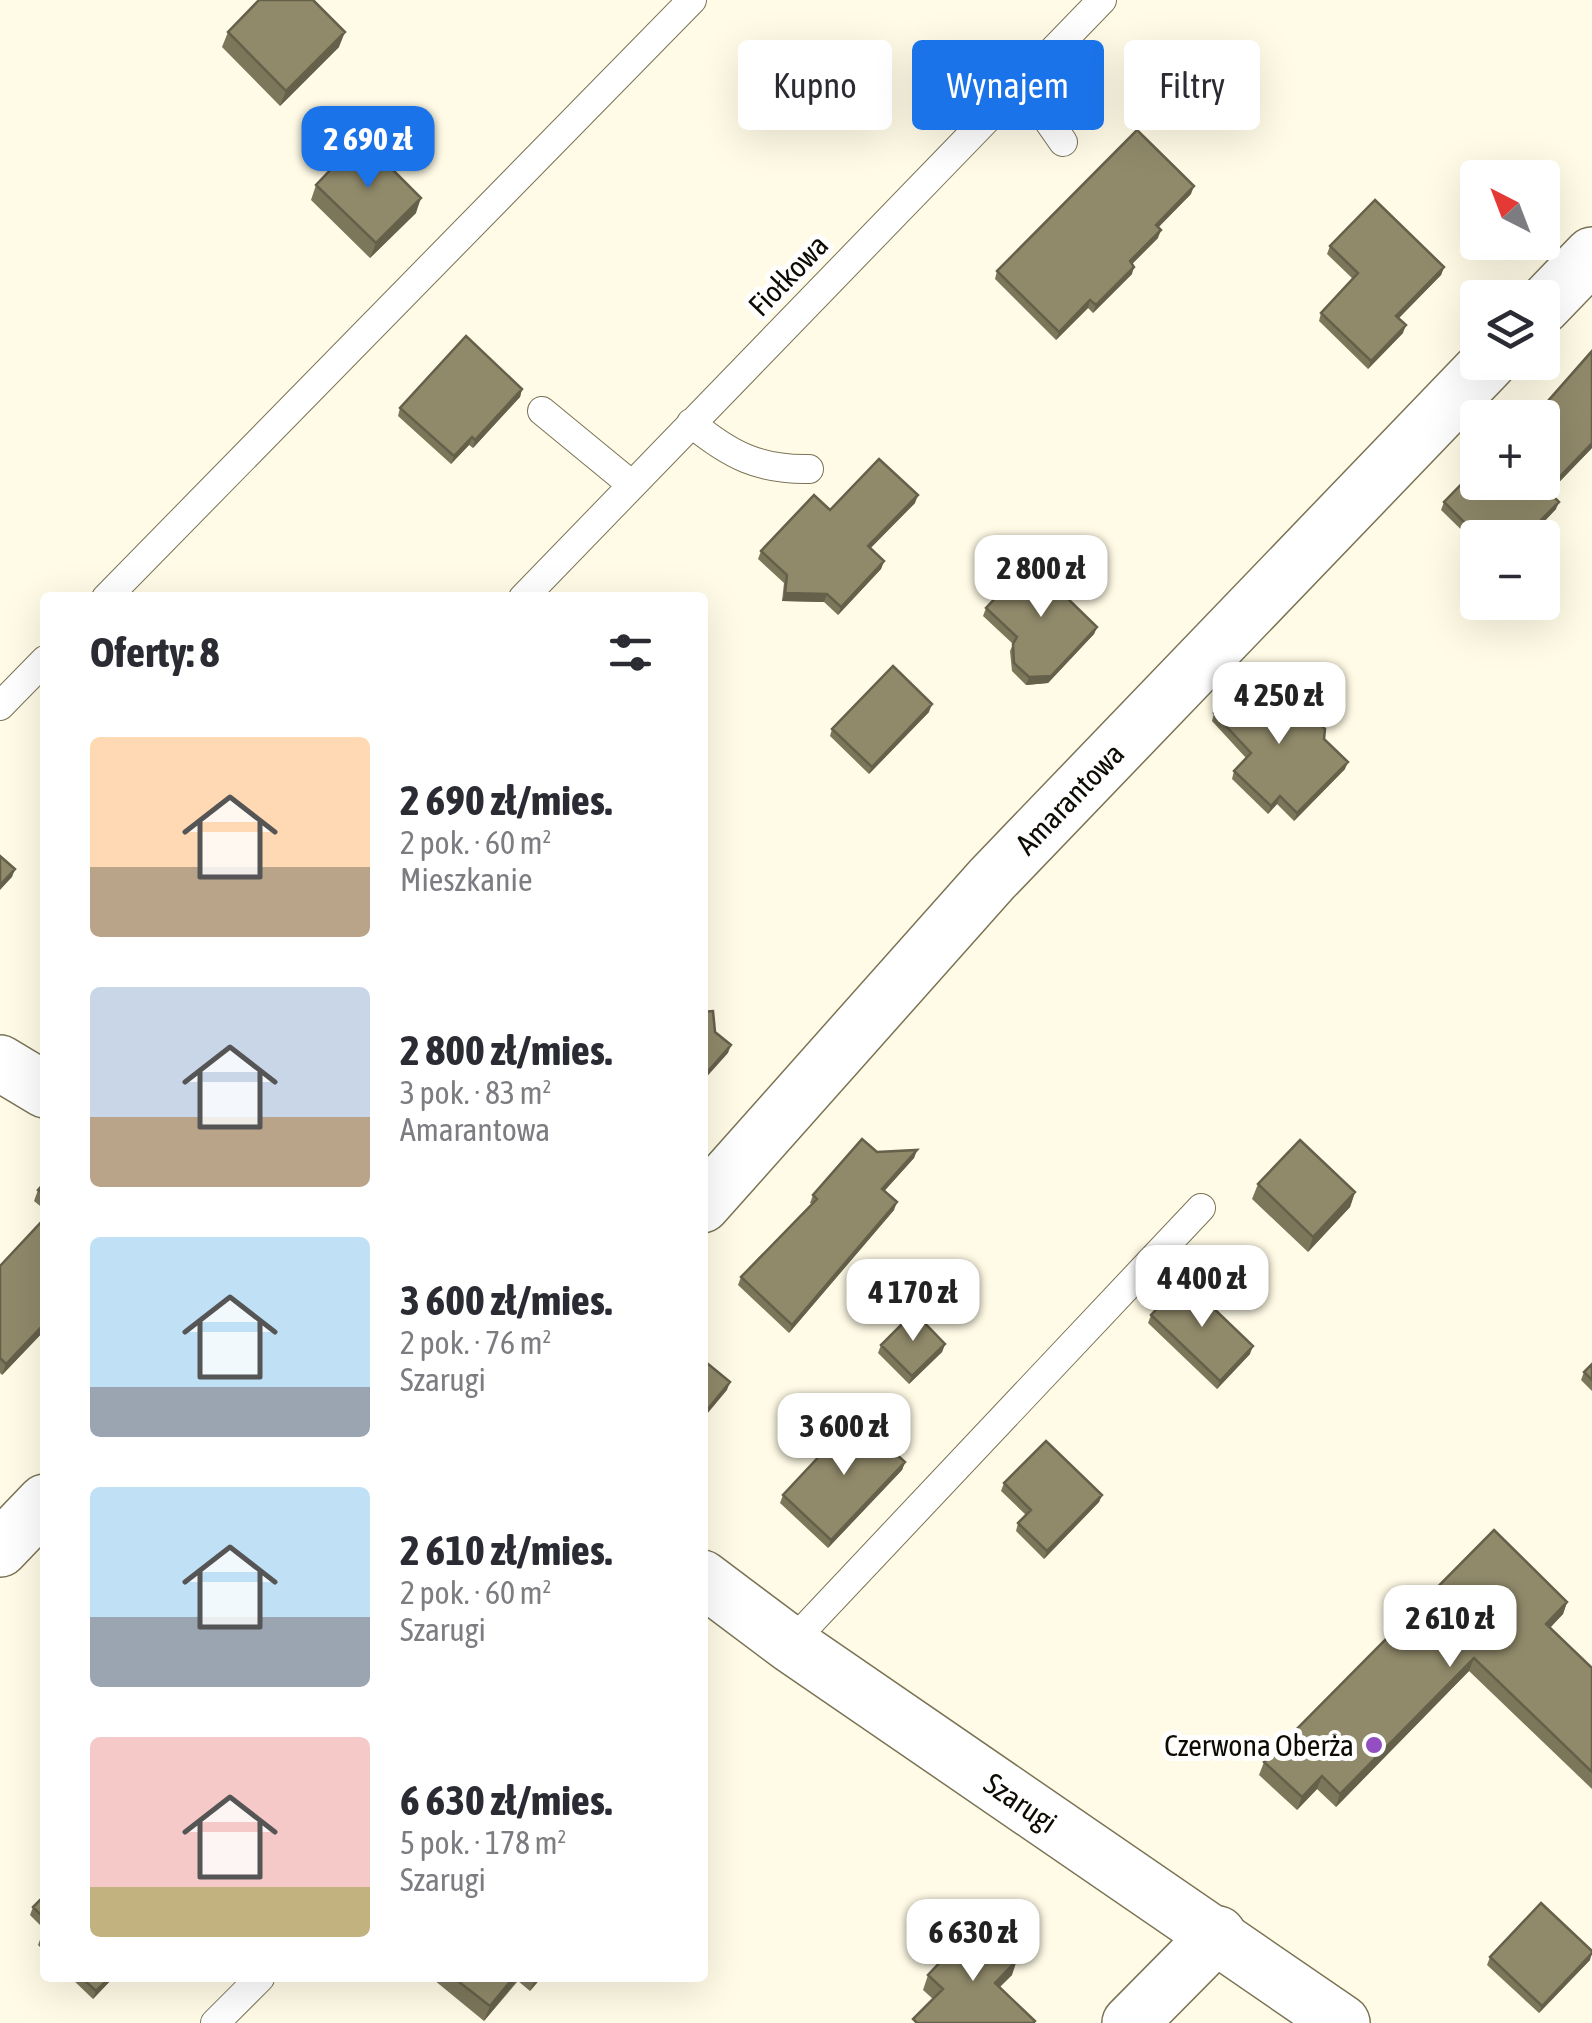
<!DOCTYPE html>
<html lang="pl">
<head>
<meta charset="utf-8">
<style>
	:root { --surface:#fff; --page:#f2f2f3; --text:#2b2b33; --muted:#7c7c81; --accent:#1a73e8 }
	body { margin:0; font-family:"Asap Condensed",sans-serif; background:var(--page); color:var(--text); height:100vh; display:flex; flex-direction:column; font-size:38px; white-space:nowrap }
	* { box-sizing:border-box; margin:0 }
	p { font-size:32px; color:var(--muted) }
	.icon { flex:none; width:55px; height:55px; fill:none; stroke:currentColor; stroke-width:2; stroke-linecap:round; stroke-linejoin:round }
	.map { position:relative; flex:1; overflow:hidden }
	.panel { position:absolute; left:40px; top:592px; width:668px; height:1390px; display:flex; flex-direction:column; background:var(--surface); border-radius:10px; box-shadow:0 10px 40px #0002 }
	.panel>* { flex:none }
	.banner { position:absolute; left:738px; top:40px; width:702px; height:90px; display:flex; gap:20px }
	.needle { width:65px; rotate:318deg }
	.controls { position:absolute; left:1460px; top:160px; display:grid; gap:20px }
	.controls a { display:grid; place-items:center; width:100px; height:100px; border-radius:10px; background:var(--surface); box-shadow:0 10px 40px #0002; font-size:50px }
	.price { position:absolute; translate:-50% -85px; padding:0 22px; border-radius:20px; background:#fff; color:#222; font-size:32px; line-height:65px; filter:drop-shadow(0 2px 5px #0008) }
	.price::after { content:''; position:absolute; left:50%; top:60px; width:30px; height:22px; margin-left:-15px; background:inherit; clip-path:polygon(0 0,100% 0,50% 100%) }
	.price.selected { background:var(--accent); color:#fff }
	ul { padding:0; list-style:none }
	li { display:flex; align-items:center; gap:30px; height:250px; padding:0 50px }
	li span { display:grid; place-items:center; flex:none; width:280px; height:200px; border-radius:10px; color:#555 }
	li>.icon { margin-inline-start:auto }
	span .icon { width:120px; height:120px; fill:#fffc; stroke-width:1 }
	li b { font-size:42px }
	h2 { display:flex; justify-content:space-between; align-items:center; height:120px; padding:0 50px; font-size:42px }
	.chip { padding:0 35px; border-radius:10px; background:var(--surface); box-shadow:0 10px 40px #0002; font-size:35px; line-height:90px }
	.chip.selected { background:var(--accent); color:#fff }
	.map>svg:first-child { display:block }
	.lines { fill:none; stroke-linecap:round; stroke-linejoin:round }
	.lane-casing { stroke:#7a7355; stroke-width:30 }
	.street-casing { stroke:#7a7355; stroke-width:58 }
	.lane { stroke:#fff; stroke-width:28 }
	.street { stroke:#fff; stroke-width:55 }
	.wall { fill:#7c765b }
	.shaded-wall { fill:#65604a }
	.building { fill:#90896a; stroke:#65604a; stroke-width:2.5 }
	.poi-dot { fill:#934ec2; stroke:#fff; stroke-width:4 }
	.labels { text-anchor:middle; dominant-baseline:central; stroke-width:10; stroke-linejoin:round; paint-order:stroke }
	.street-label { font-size:30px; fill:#0e0b02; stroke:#fff }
	.poi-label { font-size:30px; fill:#0e0b02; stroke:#fff; text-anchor:end }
</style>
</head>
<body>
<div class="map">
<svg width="1592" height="2023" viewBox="0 0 1592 2023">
	<rect width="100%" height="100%" fill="#fffbe6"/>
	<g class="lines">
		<defs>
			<path id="lane" d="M1021,82L1063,142
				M542,411L632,485
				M691,423C730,455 759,470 809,469
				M106,598L692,0
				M523,598L1102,0
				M0,706L45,660
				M790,1644L1201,1208
				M215,2023L260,1978"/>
			<g id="street">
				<path d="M1542,307L1592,255"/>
				<path d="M0,1063L45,1090"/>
				<path id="s1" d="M702,1205L992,879L1489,362"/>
				<path d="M0,1549L45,1502"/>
				<path id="s2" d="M702,1578L790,1644L1342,2023"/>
				<path d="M1130,2023L1218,1934"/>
			</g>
		</defs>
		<!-- lane casing -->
		<use href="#lane" class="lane-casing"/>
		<!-- street casing -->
		<use href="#street" class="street-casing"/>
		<!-- lane -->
		<use href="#lane" class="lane"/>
		<!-- street -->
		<use href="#street" class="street"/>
	</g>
	<!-- wall -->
	<path class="wall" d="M228,32L339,47L280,106L222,47Z
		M316,185L416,213L370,258L311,200Z
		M1191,194L1158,227V238L1132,264V274L1093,313L1088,308L1056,340L995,279L997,271Z
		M1330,246L1444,267L1441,275L1399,318L1403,333L1368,369L1319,321L1321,313L1353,279L1327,254Z
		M522,389L520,397L473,448L469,445L451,464L398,416L400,408Z
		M1592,448L1549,492L1556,509L1541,525V538H1478V546L1441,510L1444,502Z
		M915,503L870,548L884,561L881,569L838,615L824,602L782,601L784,583L758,559L761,551L830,510Z
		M1068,599L1097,627L1094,634L1048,683L1026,685L1012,671L1010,651L1013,644L983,616L986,608Z
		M929,712L869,774L830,736L832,729Z
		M1214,713L1292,716L1324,739L1345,769L1294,821L1277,804L1268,814L1232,779L1234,771L1246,758L1212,721Z
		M917,1150L914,1158L884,1191L894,1210L789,1333L738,1285L741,1277L812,1204L810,1203L813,1195L877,1152Z
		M45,1182V1210L34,1201L38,1190Z
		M1258,1184L1355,1192L1350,1207L1308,1252L1252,1199Z
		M45,1218V1330L2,1375L0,1373V1266Z
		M1151,1315L1250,1354L1217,1389L1148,1323Z
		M945,1344L942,1352L909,1384L878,1353L881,1345Z
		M1592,1364V1391L1581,1380L1584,1372Z
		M905,1462L902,1470L828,1548L780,1503L783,1495Z
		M1004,1483L1102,1495L1099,1502L1044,1559L1016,1531L1018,1523L1026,1515L1001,1491Z
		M1567,1602L1563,1614L1550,1628L1592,1668V1789L1469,1671L1336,1807L1317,1789L1297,1810L1259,1775L1264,1762Z
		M45,1895V1930L30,1915L33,1907Z
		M45,1933V1952L38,1945L41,1937Z
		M1490,1957L1590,1960L1539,2013L1487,1965Z
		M928,1975H1012L999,1987L933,1999L923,1990Z
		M71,1978H113L93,1999Z
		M435,1978H541L530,1991L518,1981L484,2021L434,1980Z"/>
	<!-- shaded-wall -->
	<path class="shaded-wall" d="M345,32L339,47L280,106L286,91Z
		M1194,186L1191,194L1153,233L1156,225Z
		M421,198L416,213L370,258L376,243Z
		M1161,230L1158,238L1127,269L1130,261Z
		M1134,267L1132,274L1093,313L1096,305Z
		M1444,267L1441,275L1394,323L1396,316Z
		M1090,300L1088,308L1056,340L1059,332Z
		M1406,325L1403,333L1368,369L1371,361Z
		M522,389L520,397L473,448L475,440Z
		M472,437L469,445L451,464L454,456Z
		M1592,443V448L1544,498L1547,490Z
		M918,495L915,503L865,554L868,546Z
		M1559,502L1556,509L1538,528L1541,520Z
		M884,561L881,569L838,615L841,607Z
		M785,593L827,594L824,602L782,601Z
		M1097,627L1094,634L1048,683L1026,685L1029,677Z
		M932,704L929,712L869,774L872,767Z
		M1348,762L1345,769L1294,821L1297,813Z
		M1280,796L1277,804L1268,814L1271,806Z
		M15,869L12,877L0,890V885Z
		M731,1045L728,1053L702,1082V1078Z
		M917,1150L914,1158L879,1197L882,1189Z
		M1355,1192L1350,1207L1308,1252L1313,1237Z
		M897,1202L894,1210L789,1333L792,1325Z
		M45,1323V1330L2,1375L6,1364Z
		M945,1344L942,1352L909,1384L912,1376Z
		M1253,1346L1250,1354L1217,1389L1220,1381Z
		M730,1382L727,1390L702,1420V1416Z
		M905,1462L902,1470L828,1548L831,1540Z
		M1102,1495L1099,1502L1044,1559L1047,1551Z
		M1567,1602L1563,1614L1541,1637L1546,1624Z
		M1474,1658L1469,1671L1336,1807L1340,1794Z
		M1322,1776L1317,1789L1297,1810L1302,1797Z
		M1592,1953L1590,1960L1539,2013L1542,2006Z
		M1017,1960L1012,1975L989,1998L995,1983Z
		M109,1978H113L93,1999L96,1991Z
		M513,1978H519L484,2021L490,2006Z
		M535,1978H541L530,1991Z"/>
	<!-- building -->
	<path class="building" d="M259,0H313L345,32L286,91L228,32Z
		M1137,130L1194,186L1156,225L1161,230L1130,261L1134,267L1096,305L1090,300L1059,332L997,271Z
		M361,138L421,198L376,243L316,185Z
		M1375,200L1444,267L1396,316L1406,325L1371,361L1321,313L1358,273L1330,246Z
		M466,336L522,389L475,440L472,437L454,456L400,408Z
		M1592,351V443L1547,490L1559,502L1541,520V538H1480L1444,502L1478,467V482H1542V418H1533Z
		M879,459L918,495L868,546L884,561L841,607L827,594L785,593L787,575L761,551L814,495L830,510Z
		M1035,556L1071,592L1066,597L1097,627L1051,676L1029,677L1014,663L1013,644L1017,637L986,608Z
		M893,666L932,704L872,767L832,729Z
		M1251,675L1292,716L1311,715L1325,729L1324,739L1348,762L1297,813L1280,796L1271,806L1234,771L1251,753L1214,713Z
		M0,856L15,869L0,885Z
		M713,1011L715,1032L731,1045L702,1078V1012Z
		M862,1139L877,1152L917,1150L882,1189L897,1202L792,1325L741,1277L817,1199L813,1195Z
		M1300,1140L1355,1192L1313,1237L1258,1184Z
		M45,1182V1195L38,1190Z
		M45,1218V1323L6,1364L0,1358V1266Z
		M1184,1280L1253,1346L1220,1381L1151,1315Z
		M914,1312L945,1344L912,1376L881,1345Z
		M702,1359L730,1382L702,1416Z
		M1592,1364V1380L1584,1372Z
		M856,1417L905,1462L831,1540L783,1495Z
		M1046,1441L1102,1495L1047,1551L1018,1523L1031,1510L1004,1483Z
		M1494,1530L1567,1602L1546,1624L1592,1668V1772L1474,1658L1340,1794L1322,1776L1302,1797L1264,1762Z
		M45,1895V1919L33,1907Z
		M1541,1903L1592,1951V1953L1542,2006L1490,1957Z
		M978,1922L1017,1960L995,1983L1035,2021L1033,2023H917L913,2019L943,1989L928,1975Z
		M82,1978H109L96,1991Z
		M454,1978H513L490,2006Z"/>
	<!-- markers -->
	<circle class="poi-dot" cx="1374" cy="1745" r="10"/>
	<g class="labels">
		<!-- street labels -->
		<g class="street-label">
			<text transform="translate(788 275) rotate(-46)">Fiołkowa</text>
			<text stroke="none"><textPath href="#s1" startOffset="548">Amarantowa</textPath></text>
			<text stroke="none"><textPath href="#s2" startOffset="390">Szarugi</textPath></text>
		</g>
		<!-- poi labels -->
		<g class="poi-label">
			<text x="1354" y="1745">Czerwona Oberża</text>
		</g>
	</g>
</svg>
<div class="controls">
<a><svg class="needle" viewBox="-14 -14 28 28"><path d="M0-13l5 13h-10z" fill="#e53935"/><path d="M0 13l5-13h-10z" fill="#7c7c81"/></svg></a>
<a><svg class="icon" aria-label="layers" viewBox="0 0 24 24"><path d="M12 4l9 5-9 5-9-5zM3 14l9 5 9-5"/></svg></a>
<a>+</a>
<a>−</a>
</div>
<b class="price selected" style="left:368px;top:191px">2 690 zł</b>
<b class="price" style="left:1041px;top:620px">2 800 zł</b>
<b class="price" style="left:1279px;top:747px">4 250 zł</b>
<b class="price" style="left:1202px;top:1330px">4 400 zł</b>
<b class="price" style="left:913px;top:1344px">4 170 zł</b>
<b class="price" style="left:844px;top:1478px">3 600 zł</b>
<b class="price" style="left:1450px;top:1670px">2 610 zł</b>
<b class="price" style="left:973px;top:1984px">6 630 zł</b>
<div class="banner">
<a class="chip">Kupno</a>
<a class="chip selected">Wynajem</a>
<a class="chip">Filtry</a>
</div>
<section class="panel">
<h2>Oferty: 8<svg class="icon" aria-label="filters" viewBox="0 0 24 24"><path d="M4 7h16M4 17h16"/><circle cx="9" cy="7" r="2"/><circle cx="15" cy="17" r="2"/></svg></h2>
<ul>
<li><span style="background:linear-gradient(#ffd9b3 65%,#b9a48a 0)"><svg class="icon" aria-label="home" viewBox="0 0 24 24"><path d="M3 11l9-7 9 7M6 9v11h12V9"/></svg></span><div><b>2 690 zł/mies.</b><p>2 pok. · 60 m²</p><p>Mieszkanie</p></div></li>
<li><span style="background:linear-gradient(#c9d6e8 65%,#b9a48a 0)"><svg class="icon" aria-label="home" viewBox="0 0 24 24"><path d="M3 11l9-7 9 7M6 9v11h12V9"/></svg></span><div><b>2 800 zł/mies.</b><p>3 pok. · 83 m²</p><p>Amarantowa</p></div></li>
<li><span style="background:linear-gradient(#bfe0f5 75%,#9aa5b1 0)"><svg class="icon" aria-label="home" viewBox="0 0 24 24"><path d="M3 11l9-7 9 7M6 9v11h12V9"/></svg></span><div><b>3 600 zł/mies.</b><p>2 pok. · 76 m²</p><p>Szarugi</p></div></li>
<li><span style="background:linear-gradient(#bfe0f5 65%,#9aa5b1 0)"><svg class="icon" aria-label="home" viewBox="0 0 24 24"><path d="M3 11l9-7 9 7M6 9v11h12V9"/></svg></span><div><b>2 610 zł/mies.</b><p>2 pok. · 60 m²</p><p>Szarugi</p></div></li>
<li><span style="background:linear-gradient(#f6c9c9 75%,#c2b280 0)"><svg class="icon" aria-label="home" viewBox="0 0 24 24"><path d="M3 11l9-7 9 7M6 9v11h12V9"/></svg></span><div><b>6 630 zł/mies.</b><p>5 pok. · 178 m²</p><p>Szarugi</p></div></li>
</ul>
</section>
</div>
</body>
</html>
